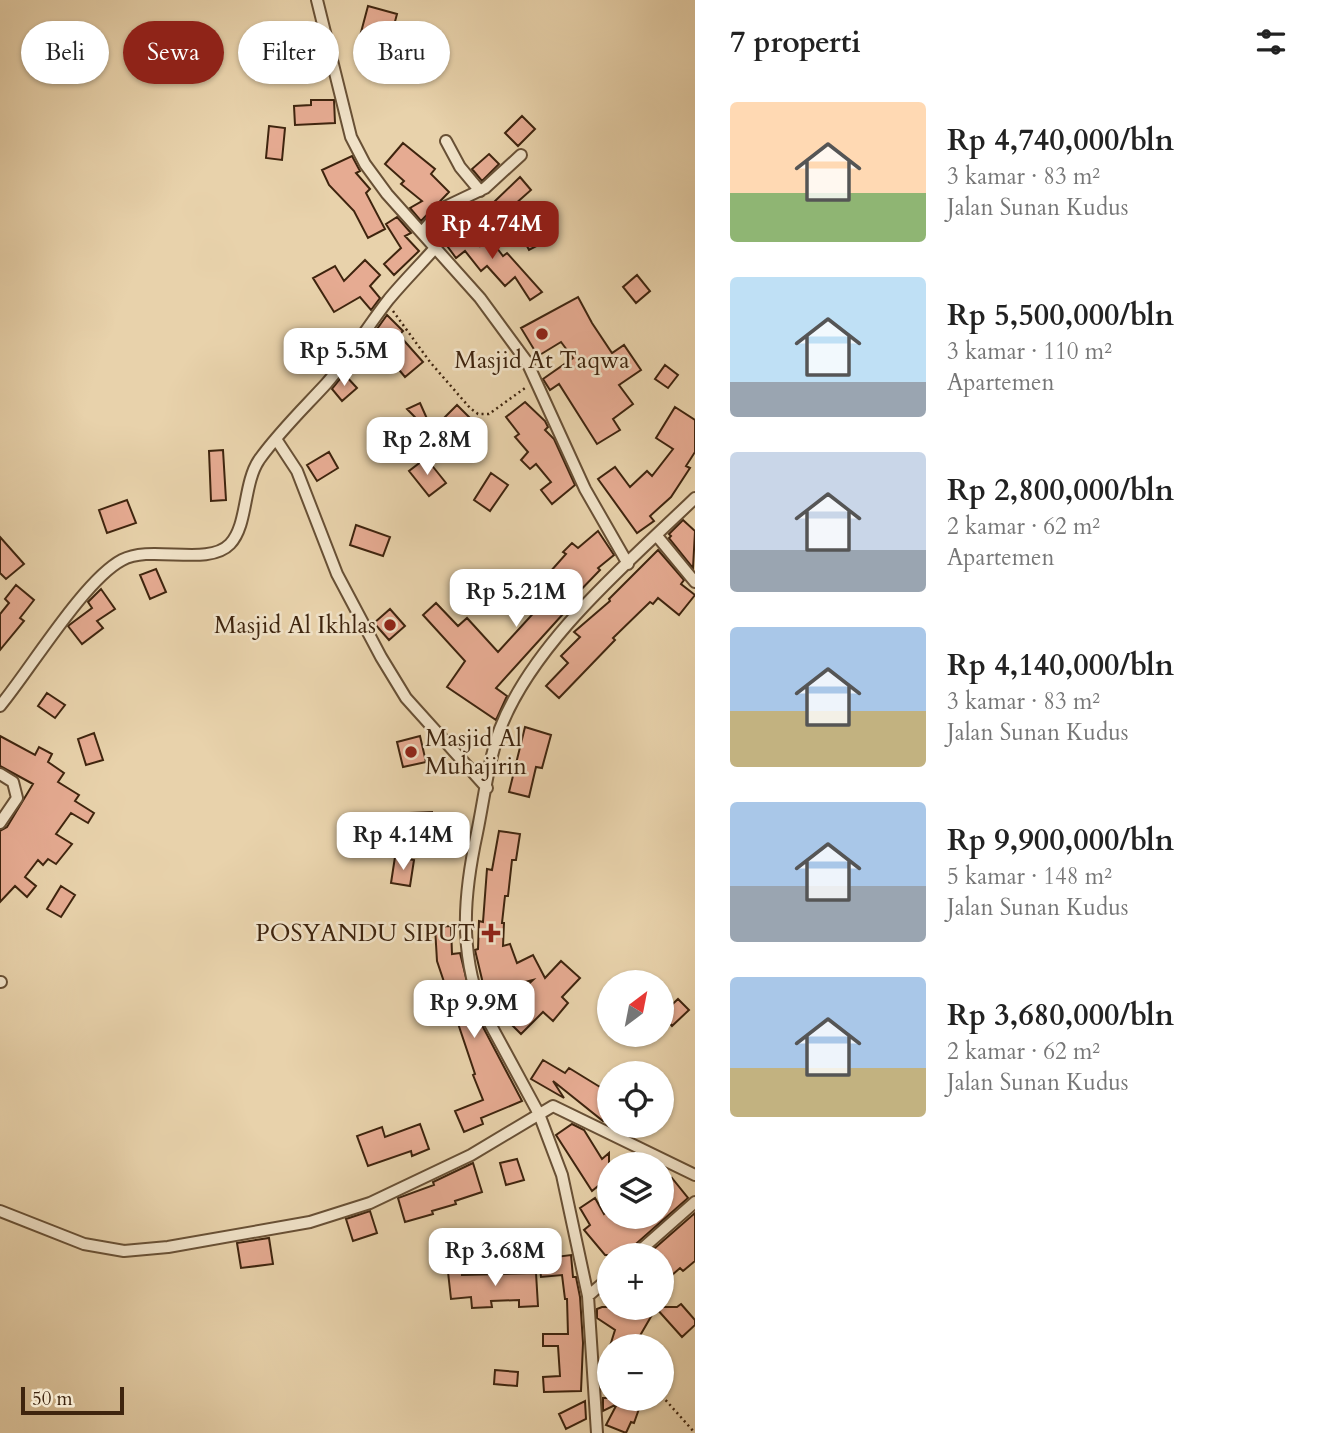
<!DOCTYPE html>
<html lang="id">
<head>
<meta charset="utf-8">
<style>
	:root { --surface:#fff; --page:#f6f6f6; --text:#222; --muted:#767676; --accent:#8f2418 }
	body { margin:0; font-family:Cardo,serif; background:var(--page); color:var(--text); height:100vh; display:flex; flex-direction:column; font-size:26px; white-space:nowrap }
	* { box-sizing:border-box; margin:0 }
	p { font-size:23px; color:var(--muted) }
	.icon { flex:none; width:38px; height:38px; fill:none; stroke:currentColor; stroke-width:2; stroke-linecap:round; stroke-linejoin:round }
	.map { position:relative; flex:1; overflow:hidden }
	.details { display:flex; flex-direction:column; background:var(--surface); width:630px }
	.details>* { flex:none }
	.hud { position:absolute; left:21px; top:21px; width:569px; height:63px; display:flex; gap:14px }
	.needle { width:46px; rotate:32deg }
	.fabs { position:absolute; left:597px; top:970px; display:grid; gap:14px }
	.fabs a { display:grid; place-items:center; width:77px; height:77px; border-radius:50%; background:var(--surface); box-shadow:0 2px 5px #0004; font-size:35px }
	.scale { position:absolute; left:21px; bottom:18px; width:103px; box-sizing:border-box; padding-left:7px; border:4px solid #3e240e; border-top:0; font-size:19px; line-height:24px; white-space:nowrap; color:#3e240e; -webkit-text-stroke:5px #f0e2c8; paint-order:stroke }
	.price { position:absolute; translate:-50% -60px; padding:0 16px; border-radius:14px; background:#fff; color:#222; font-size:23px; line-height:46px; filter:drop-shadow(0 2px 4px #0008) }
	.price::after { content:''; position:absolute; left:50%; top:42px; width:21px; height:16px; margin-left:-10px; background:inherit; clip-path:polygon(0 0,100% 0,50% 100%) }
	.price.on { background:var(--accent); color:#fff }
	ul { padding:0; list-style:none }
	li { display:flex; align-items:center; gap:21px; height:175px; padding:0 35px }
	li span { display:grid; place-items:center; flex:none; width:196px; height:140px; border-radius:7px; color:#555 }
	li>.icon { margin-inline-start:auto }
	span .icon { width:84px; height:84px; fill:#fffc; stroke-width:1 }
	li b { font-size:30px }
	h2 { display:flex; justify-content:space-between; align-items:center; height:84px; padding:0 35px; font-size:30px }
	.pill { padding:0 24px; border-radius:32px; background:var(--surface); box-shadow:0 2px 5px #0004; font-size:24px; line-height:63px }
	.pill.on { background:var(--accent); color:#fff }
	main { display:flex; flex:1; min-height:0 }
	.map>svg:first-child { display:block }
	.building { fill:#e6ab92; stroke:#3e240e; stroke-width:2 }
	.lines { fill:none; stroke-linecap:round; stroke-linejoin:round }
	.street-casing { stroke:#685035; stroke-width:14 }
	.path { stroke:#3e240e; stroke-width:2.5; stroke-dasharray:2 3.5; stroke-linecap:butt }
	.street { stroke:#f0e2c8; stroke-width:10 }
	.poi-dot { fill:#8f2418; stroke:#f0e2c8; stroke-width:2.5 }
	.labels { text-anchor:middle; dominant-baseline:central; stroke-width:5; stroke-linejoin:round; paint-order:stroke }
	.poi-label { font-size:24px; fill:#3e240e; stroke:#f0e2c8; text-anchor:end }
</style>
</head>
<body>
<main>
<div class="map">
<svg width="695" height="1433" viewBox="0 0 695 1433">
	<rect width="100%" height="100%" fill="#e8d2ab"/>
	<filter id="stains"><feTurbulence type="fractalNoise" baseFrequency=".00286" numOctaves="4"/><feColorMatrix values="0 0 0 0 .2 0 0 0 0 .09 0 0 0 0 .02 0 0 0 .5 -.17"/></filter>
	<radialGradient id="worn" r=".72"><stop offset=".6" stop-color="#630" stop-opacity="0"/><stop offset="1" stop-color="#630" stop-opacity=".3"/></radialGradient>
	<!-- building -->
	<path class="building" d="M368,6L397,14L389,44L360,36Z
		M296,30H316L320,53H313L314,78L295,79Z
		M311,100H334L335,123L295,125L294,106L311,105Z
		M522,116L535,129L518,146L505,133Z
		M269,126L285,128L282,160L266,158Z
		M403,143L435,169L431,174L449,192L421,221L410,208L422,201L401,184L404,181L385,164Z
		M489,154L499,164L482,181L472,169Z
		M352,156L360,171L356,173L370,189L366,193L385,229L368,238L354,211L329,185L322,170Z
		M520,177L531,190L505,213L494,202Z
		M397,217L411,233L405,236L419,251L394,275L384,264L401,248L386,224Z
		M539,223L548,240L529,250L520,233Z
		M466,227L480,246L490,239L503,256L507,253L542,292L530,300L515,277L505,286L487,266L481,271L465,251L456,258L445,243Z
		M365,260L380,275L370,286L380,298L371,310L360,297L334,312L313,278L335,266L344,281Z
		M637,275L650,291L636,303L623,287Z
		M578,297L592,323L612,353L624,345L641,370L619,385L633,404L613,419L620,430L597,444L559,384L550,390L543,379L573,358L561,342L538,356L521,328Z
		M387,315L403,331L399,335L423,362L405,377L390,359L393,357L372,336Z
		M665,365L678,375L668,388L655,379Z
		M344,374L357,388L342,401L332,389Z
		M525,402L545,421L548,427L545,430L554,439L575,485L552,504L541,490L551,482L536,464L530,469L521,460L528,452L515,437L519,434L506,417Z
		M420,403L432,430L457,405L475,423L447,450L407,409Z
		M675,407L695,420V452L686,466L690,468L671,497L650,516L654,521L637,533L598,479L615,467L630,487L647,471L652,476L673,449L656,438Z
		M223,450L226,500L211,501L209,451Z
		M329,452L338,468L317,481L307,465Z
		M426,458L446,483L429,496L409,471Z
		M491,473L508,485L490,511L474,500Z
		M127,500L136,523L107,533L99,510Z
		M683,520L695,531L693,568L669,538L671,536L669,534Z
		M356,525L390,537L383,556L350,545Z
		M598,531L614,555L598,568L600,570L572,599L574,601L563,614L496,688L507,696L496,720L447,687L465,661L423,615L436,603L458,626L467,618L498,652L550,595L546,591L558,579L550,572L566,554L563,552L572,543L578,548Z
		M0,537L24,564L6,579L0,573Z
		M658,550L684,580L681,584L695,595L679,615L658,598L653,604L650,602L613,638L615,640L559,698L546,686L568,663L561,656L580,637L574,632L610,601L609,599Z
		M156,569L166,592L150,599L140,575Z
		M16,585L34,600L20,618L24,621L0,650V614L9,603L5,599Z
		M101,589L115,609L97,621L103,628L82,644L68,626L92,608L88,602Z
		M390,609L405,626L389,640L374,623Z
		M47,693L65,705L55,718L38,706Z
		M525,727L551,735L542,768L536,767L529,797L509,792Z
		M94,733L103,760L86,765L78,739Z
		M0,736L35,755L39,747L52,754L48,762L64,773L58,782L79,795L75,801L94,813L88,823L71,813L56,834L72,844L56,864L48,859L43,865L38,860L25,877L36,886L27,897L15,886L0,902V831L7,827L33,784L0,766Z
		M420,736L426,762L403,767L397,742Z
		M432,812V834H411L410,813Z
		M499,831L520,834L516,860H512L508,896H505L502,923H504L503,946L510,944L517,963L533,955L545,978L561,961L580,978L562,997L568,1003L553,1021L543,1012L521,1034L499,1012L533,980L485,992L475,950L478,949L479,921L483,922L487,869L492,870Z
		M395,857L414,860L410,886L391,883Z
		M61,886L75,895L61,917L47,909Z
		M451,926L452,954L460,953L474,1010L522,1101L481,1118L483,1124L464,1132L455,1111L483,1100L473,1075L475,1074L437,961L435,927Z
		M678,999L689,1010L672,1026L662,1014Z
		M543,1060L565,1073L569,1068L600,1087L609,1074V1114L603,1121L553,1081L564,1098L531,1079Z
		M420,1124L429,1149L412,1156L411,1151L368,1166L357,1136L382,1127L385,1137Z
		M572,1124L584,1130L602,1159L609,1153V1177L592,1191L556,1135Z
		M517,1159L524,1180L506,1185L500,1163Z
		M473,1163L482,1192L455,1201L456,1204L432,1211L433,1214L405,1222L398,1198L434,1185L433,1182Z
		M672,1178L688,1198L630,1249L627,1255H605L584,1230L590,1225L580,1208L595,1198L604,1214L609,1210V1216H627L636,1227L651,1216H662V1186Z
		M370,1211L377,1233L353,1241L346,1219Z
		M695,1213V1261L683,1271L680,1268L662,1284V1255H647Z
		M269,1238L273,1264L241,1268L237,1243Z
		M571,1255L573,1277H576L580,1297L583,1343L581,1391L544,1392L543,1377L560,1376L558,1346H543V1334H568L567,1299H565L562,1275L541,1277L539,1259Z
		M462,1271V1275L536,1273L538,1306L519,1307V1300L491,1301L492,1307L472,1308L471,1297L451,1299L448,1272Z
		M681,1304L695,1320V1325L682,1337L656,1308L634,1346H610L615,1330L597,1318V1309L602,1307H677Z
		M495,1370L518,1372L517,1386L494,1384Z
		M603,1398H634L633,1404L640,1406L634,1423L631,1422L626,1433L606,1425L617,1404L603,1411Z
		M585,1401L586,1419L566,1429L559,1414Z"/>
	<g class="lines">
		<defs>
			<path id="street" d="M317,0L351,137L365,164L387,194L480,298L527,362L585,489L628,564
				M446,141L460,167L480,191
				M422,232L443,208L485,188L521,155
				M276,439L297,471L337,574L381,657L406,698L487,788
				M657,536L695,582
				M0,706C30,670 84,580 122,560C151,544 208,567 230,544C248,525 243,484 259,460C279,432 303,409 326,384C349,358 367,327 389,299C404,281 420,265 435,248
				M0,774L13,782L17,798L0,823
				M0,982H1
				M0,1211L84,1244L124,1251L168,1247L310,1222L370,1203L471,1155L553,1106L695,1175
				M635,1255L695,1202
				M588,1296L609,1278
				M597,1433L588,1296L562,1175L539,1114L481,1007C459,949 464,893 477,833C484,799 488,762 500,729C534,641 628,563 695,498"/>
		</defs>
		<!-- street casing -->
		<use href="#street" class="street-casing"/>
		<!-- path -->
		<path class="path" d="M393,311L430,362L470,408L478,414H489L525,388
			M662,1396L695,1433"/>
		<!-- street -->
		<use href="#street" class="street"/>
	</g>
	<!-- markers -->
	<g class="poi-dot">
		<circle cx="542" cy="334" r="7"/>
		<circle cx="390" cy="625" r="7"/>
		<circle cx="411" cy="752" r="7"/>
		<path d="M487.5 922.5h7v7h7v7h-7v7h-7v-7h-7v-7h7z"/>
	</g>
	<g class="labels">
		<!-- poi labels -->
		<g class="poi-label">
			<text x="542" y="360" text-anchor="middle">Masjid At Taqwa</text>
			<text x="376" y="625">Masjid Al Ikhlas</text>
			<text x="425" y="738" text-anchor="start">Masjid Al<tspan x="425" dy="28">Muhajirin</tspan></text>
			<text x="475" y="933">POSYANDU SIPUT</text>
		</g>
	</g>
	<rect width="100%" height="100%" filter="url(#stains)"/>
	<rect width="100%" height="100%" fill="url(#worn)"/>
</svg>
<div class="fabs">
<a><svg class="needle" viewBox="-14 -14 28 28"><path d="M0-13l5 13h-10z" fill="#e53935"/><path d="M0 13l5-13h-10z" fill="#767676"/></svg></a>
<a><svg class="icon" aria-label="locate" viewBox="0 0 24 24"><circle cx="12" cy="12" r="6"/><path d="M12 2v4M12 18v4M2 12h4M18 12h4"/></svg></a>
<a><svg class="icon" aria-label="layers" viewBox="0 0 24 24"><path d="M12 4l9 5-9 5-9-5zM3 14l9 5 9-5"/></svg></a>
<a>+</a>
<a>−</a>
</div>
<div class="scale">50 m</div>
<b class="price on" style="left:492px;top:261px">Rp 4.74M</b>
<b class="price" style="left:344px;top:388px">Rp 5.5M</b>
<b class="price" style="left:427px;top:477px">Rp 2.8M</b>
<b class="price" style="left:516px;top:629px">Rp 5.21M</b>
<b class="price" style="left:403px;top:872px">Rp 4.14M</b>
<b class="price" style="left:474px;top:1040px">Rp 9.9M</b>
<b class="price" style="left:495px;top:1288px">Rp 3.68M</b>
<div class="hud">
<a class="pill">Beli</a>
<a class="pill on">Sewa</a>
<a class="pill">Filter</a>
<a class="pill">Baru</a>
</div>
</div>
<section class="details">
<h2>7 properti<svg class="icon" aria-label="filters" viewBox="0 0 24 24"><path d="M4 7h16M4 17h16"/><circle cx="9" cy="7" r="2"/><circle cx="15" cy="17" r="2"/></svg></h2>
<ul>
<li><span style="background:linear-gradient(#ffd9b3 65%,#8fb573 0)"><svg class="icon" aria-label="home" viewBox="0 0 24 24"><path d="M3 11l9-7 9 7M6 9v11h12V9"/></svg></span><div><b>Rp 4,740,000/bln</b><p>3 kamar · 83 m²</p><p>Jalan Sunan Kudus</p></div></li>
<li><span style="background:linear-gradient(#bfe0f5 75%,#9aa5b1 0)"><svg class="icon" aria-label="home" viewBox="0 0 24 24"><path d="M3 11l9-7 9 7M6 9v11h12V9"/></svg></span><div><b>Rp 5,500,000/bln</b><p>3 kamar · 110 m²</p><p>Apartemen</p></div></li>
<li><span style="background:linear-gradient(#c9d6e8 70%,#9aa5b1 0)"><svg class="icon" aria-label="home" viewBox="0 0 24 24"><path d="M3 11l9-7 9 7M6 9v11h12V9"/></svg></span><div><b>Rp 2,800,000/bln</b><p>2 kamar · 62 m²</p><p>Apartemen</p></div></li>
<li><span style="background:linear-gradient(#a9c7e8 60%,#c2b280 0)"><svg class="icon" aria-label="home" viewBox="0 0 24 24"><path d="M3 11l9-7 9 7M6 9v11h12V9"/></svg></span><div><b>Rp 4,140,000/bln</b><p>3 kamar · 83 m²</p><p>Jalan Sunan Kudus</p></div></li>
<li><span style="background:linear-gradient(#a9c7e8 60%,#9aa5b1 0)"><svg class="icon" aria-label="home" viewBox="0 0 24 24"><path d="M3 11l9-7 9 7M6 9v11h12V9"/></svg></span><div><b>Rp 9,900,000/bln</b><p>5 kamar · 148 m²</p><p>Jalan Sunan Kudus</p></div></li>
<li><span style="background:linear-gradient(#a9c7e8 65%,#c2b280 0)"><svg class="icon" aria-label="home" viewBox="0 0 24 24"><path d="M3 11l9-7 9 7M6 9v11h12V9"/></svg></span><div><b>Rp 3,680,000/bln</b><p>2 kamar · 62 m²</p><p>Jalan Sunan Kudus</p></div></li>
</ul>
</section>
</main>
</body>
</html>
